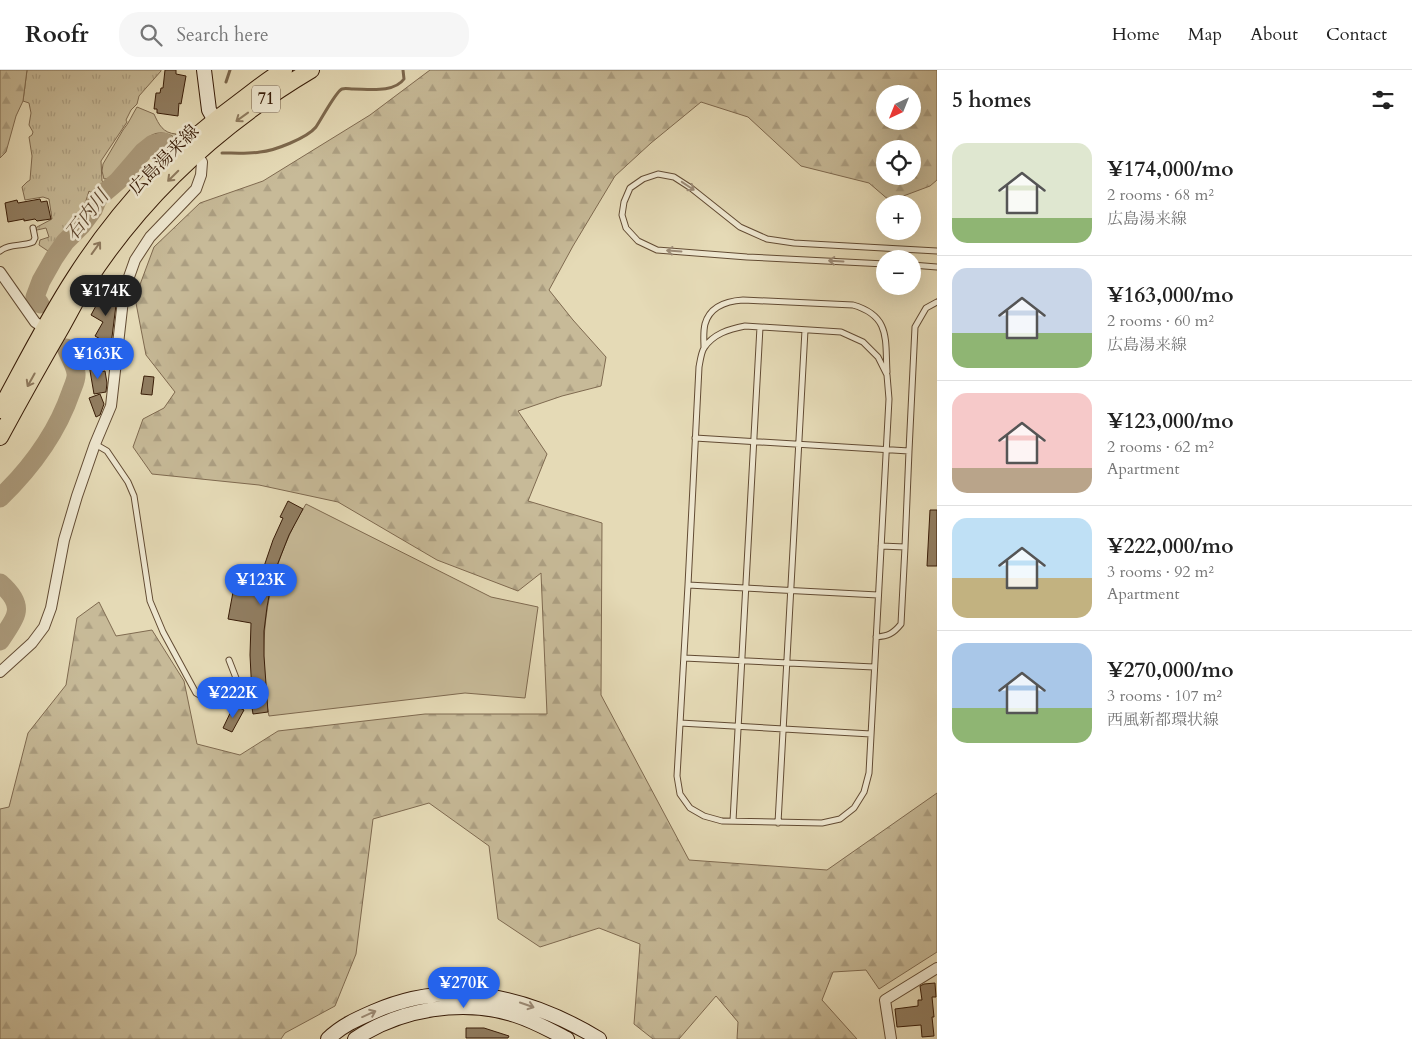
<!DOCTYPE html>
<html lang="en">
<head>
<meta charset="utf-8">
<style>
	:root { --surface:#fff; --page:#f6f6f6; --text:#222; --muted:#767676; --line:#e0e0e0; --accent:#2563eb }
	body { margin:0; font-family:Cardo,"Noto Serif JP",serif; background:var(--page); color:var(--text); height:100vh; display:flex; flex-direction:column; font-size:19px; white-space:nowrap }
	* { box-sizing:border-box; margin:0 }
	p { font-size:16px; color:var(--muted) }
	.icon { flex:none; width:28px; height:28px; fill:none; stroke:currentColor; stroke-width:2; stroke-linecap:round; stroke-linejoin:round }
	.map { position:relative; flex:1; overflow:hidden }
	.sheet { display:flex; flex-direction:column; background:var(--surface); width:475px }
	.sheet>* { flex:none }
	.needle { width:32px; rotate:223deg }
	.buttons { position:absolute; left:876px; top:15px; display:grid; gap:10px }
	.buttons a { display:grid; place-items:center; width:45px; height:45px; border-radius:50%; background:var(--surface); box-shadow:0 5px 20px #0002; font-size:25px }
	.price { position:absolute; translate:-50% -42px; padding:0 11px; border-radius:18px; background:var(--accent); color:#fff; font-size:16px; line-height:32px; filter:drop-shadow(0 1px 2px #0008) }
	.price::after { content:''; position:absolute; left:50%; top:30px; width:15px; height:11px; margin-left:-8px; background:inherit; clip-path:polygon(0 0,100% 0,50% 100%) }
	.price.current { background:#222; color:#fff }
	ul { padding:0; list-style:none }
	li { display:flex; align-items:center; gap:15px; height:125px; padding:0 15px }
	li+li { border-top:1px solid var(--line) }
	li span { display:grid; place-items:center; flex:none; width:140px; height:100px; border-radius:15px; color:#555 }
	li>.icon { margin-inline-start:auto }
	span .icon { width:60px; height:60px; fill:#fffc; stroke-width:1 }
	li b { font-size:21px }
	h2 { display:flex; justify-content:space-between; align-items:center; height:60px; padding:0 15px; font-size:21px }
	header { display:flex; align-items:center; gap:30px; box-sizing:border-box; height:70px; padding:0 25px; background:var(--surface); border-bottom:1px solid var(--line) }
	header strong { font-size:24px }
	nav { display:flex; gap:28px; margin-inline-start:auto; font-size:18px }
	.search { width:350px; height:45px; background:var(--page); display:flex; align-items:center; gap:12px; box-sizing:border-box; padding:0 18px; border-radius:20px; color:var(--muted); font-size:19px }
	main { display:flex; flex:1; min-height:0 }
	.map>svg:first-child { display:block }
	.grass { fill:url(#grass-tufts); stroke:#7f6a50 }
	.forest { fill:url(#forest-firs); stroke:#7f6a50; fill-rule:evenodd }
	.park { fill:#c7ba98; stroke:#7f6a50 }
	.lines { fill:none; stroke-linecap:round; stroke-linejoin:round }
	.stream { stroke:#7c674c; stroke-width:3 }
	.river { stroke:#aa997a; stroke-width:19 }
	.building { fill:#917e62; stroke:#371b07 }
	.lane-casing { stroke:#624b33; stroke-width:7 }
	.street-casing { stroke:#624b33; stroke-width:12 }
	.secondary-casing { stroke:#371b07; stroke-width:16 }
	.primary-casing { stroke:#371b07; stroke-width:18 }
	.lane { stroke:#eee7d0; stroke-width:5 }
	.street { stroke:#eee7d0; stroke-width:10 }
	.secondary { stroke:#eee7d0; stroke-width:14 }
	.primary { stroke:#e5dab6; stroke-width:16 }
	.oneway { stroke:#8e7a5e }
	.oneway2 { stroke:#9c8b76 }
	.labels { text-anchor:middle; dominant-baseline:central; stroke-width:5; stroke-linejoin:round; paint-order:stroke }
	.shield { fill:#eee7d0; stroke:#6e5843; stroke-width:1 }
	.shield-label { font-size:16px; font-weight:bold; fill:#371b07 }
	.street-label { font-size:18px; fill:#371b07; stroke:#eee7d0 }
	.water-label { font-size:19px; font-style:italic; fill:#5f472f; stroke:#eee7d0 }
</style>
</head>
<body>
<header>
<strong>Roofr</strong>
<div class="search"><svg class="icon" aria-label="search" viewBox="0 0 24 24"><circle cx="10" cy="10" r="6"/><path d="M15 15l6 6"/></svg>Search here</div>
<nav><a>Home</a><a>Map</a><a>About</a><a>Contact</a></nav>
</header>
<main>
<div class="map">
<svg width="937" height="969" viewBox="0 0 937 969">
	<defs>
		<pattern id="grass-tufts" width="24" height="20" patternUnits="userSpaceOnUse" patternTransform="scale(1.25)"><rect width="24" height="20" fill="#c7ba98"/><path d="M3 7l-1-3M5 7V3M7 7l1-3M15 17l-1-3M17 17v-4M19 17l1-3" fill="none" stroke="#ac9f82"/></pattern>
		<pattern id="forest-firs" width="22" height="20" patternUnits="userSpaceOnUse" patternTransform="scale(1.25)"><rect width="22" height="20" fill="#c7ba98"/><path d="M5 1l3.5 6h-7zM16 11l3.5 6h-7z" fill="#ac9f82"/></pattern>
	</defs>
	<rect width="100%" height="100%" fill="#e5dab6"/>
	<filter id="stains"><feTurbulence type="fractalNoise" baseFrequency=".004" numOctaves="4"/><feColorMatrix values="0 0 0 0 .2 0 0 0 0 .09 0 0 0 0 .02 0 0 0 .5 -.17"/></filter>
	<radialGradient id="worn" r=".72"><stop offset=".6" stop-color="#630" stop-opacity="0"/><stop offset="1" stop-color="#630" stop-opacity=".3"/></radialGradient>
	<!-- grass -->
	<path class="grass" d="M27,0H161V1L139,26L137,34L131,40L126,50L127,52L101,91L102,111L105,113L93,124L89,121L84,137L74,153L48,181L39,175L40,170L49,167L46,158L37,160L36,159L37,157L52,149L49,129L43,127L25,130L22,117L27,112L30,110L32,86L29,67L32,65L33,62L29,55L31,43L29,33L23,31Z"/>
	<!-- forest -->
	<path class="forest" d="M0,0H27L23,31L16,46L6,82L0,88Z
		M430,0H937V110L930,116L890,131L869,113L801,96L748,47L701,32L651,73L615,106L573,176L549,220L573,250L606,287L601,316L562,326L518,341L547,384L528,431L602,453L601,625L689,790L827,800L937,723V882L879,919L866,900L833,902L822,930L857,969H737L738,952L716,926L679,969H653L634,954L640,874L599,858L540,877L498,849L489,776L429,733L373,749L356,884L335,936L285,963L281,969H0V739L9,737L28,663L66,615L77,548L99,532L116,566L152,560L184,611L197,674L240,685L278,661L425,644H547L541,503L518,521L437,490L338,432L259,415L152,404L133,377L143,349L164,338L175,322L146,285L135,228L154,177L200,133L263,111L370,45ZM885,24H912V51H885ZM885,79H912V106H885Z"/>
	<!-- park -->
	<path class="park" d="M137,37L154,44C159,55 163,63 176,64L174,67C139,47 132,107 104,109L102,101L103,94L123,60C129,53 132,45 137,37Z
		M306,434L491,527L538,537L525,628L465,623L269,646C266,633 265,618 264,604C261,543 274,486 306,434Z"/>
	<g class="lines">
		<!-- stream -->
		<path class="stream" d="M226,12L230,0
			M222,83C234,83 248,84 260,82C274,81 307,68 316,57C321,50 336,21 342,19C345,18 350,19 353,19C369,19 394,23 404,9L403,0"/>
		<!-- river -->
		<path class="river" d="M40,234L35,227L41,211L54,188L65,172L82,155L93,140L98,128L118,111L143,82L153,74L164,72
			M0,428C31,398 57,363 71,322C73,316 77,309 76,303C75,295 69,286 66,278
			M0,513C8,520 19,531 16,543C15,550 4,565 0,571"/>
	</g>
	<!-- building -->
	<path class="building" d="M165,0H176V4L186,6L181,34L179,33L178,46L157,43V39H154L156,23H160L161,18H163Z
		M40,129L41,132L47,131L51,149L37,151L35,149L24,151V149L8,152L5,133L17,130L18,133Z
		M104,221L116,228L113,233L116,235L111,275L95,266L103,252L91,245Z
		M98,294L99,302L105,301L107,313L106,322L94,324L89,295Z
		M144,306L154,307L152,325L141,324Z
		M100,324L104,334L100,345L96,347L89,328Z
		M288,431L303,439L289,465L278,493L271,515L267,537L264,561V586L268,642L253,644L250,625H252L250,585L251,553L228,549L236,506L259,511L273,470L283,448L280,447Z
		M930,440H937V496H927Z
		M234,635L244,640L232,662L223,658Z
		M935,913L936,927H932L934,947H932L934,966L922,967L921,955L897,957L895,939L918,936V930H922L920,916L924,914Z
		M466,958H484L509,966L508,968H466Z"/>
	<g class="lines">
		<defs>
			<path id="lane" d="M0,181C10,173 22,177 33,172L35,168L33,158
				M885,194L747,187L657,180L638,171L626,158L622,145L624,132L630,118L643,109L658,104L674,107L691,118L740,157L767,169L794,173L937,181
				M912,195L937,197
				M745,256L841,262L863,272L878,287L887,305L889,329L869,703L864,722L854,738L840,749L822,753L722,751L704,746L690,738L680,724L677,706L688,515L699,297C700,292 701,283 704,278C713,264 729,259 745,256Z
				M704,278C704,271 703,262 705,254C710,236 727,231 743,230L853,235C891,246 885,270 887,302
				M695,368L909,381L915,257L926,238L937,232
				M95,374L107,381L128,412L134,426L150,531L163,562L196,623L208,630L222,629L231,621L236,608L229,590
				M881,476L905,477L909,381
				M688,515L878,525
				M876,567C888,566 893,564 901,554L905,477
				M684,588L874,597
				M680,653L871,664
				M733,751L760,257
				M778,753L805,260"/>
			<path id="street" d="M0,202L35,252L45,259
				M0,602L32,573L44,557L51,538L64,470L77,426L95,374L111,336L124,221L135,190L150,167L196,119L201,105L202,92L193,80
				M891,969L885,930L937,898"/>
			<path id="secondary" d="M204,0L209,40L220,59
				M328,969C341,956 357,949 373,942C452,907 528,926 599,969
				M355,969C400,939 463,928 515,945C534,951 550,960 567,969"/>
			<path id="primary" d="M0,340C24,296 47,250 75,207C118,140 173,80 238,33C253,22 268,9 284,0
				M0,367C20,330 40,294 61,258C70,242 78,226 87,212C144,124 222,53 311,0"/>
		</defs>
		<!-- lane casing -->
		<use href="#lane" class="lane-casing"/>
		<!-- street casing -->
		<use href="#street" class="street-casing"/>
		<!-- secondary casing -->
		<use href="#secondary" class="secondary-casing"/>
		<!-- primary casing -->
		<use href="#primary" class="primary-casing"/>
		<!-- lane -->
		<use href="#lane" class="lane"/>
		<!-- street -->
		<use href="#street" class="street"/>
		<!-- secondary -->
		<use href="#secondary" class="secondary"/>
		<!-- primary -->
		<use href="#primary" class="primary"/>
	</g>
	<!-- one-way arrows -->
	<defs><path id="oneway-shaft" d="M-6 0H5M1.5-3L5.5 0L1.5 3" fill="none" stroke-width="1.6" stroke-linecap="round" stroke-linejoin="round" transform="scale(1.25)"/></defs>
	<g class="oneway">
		<use href="#oneway-shaft" transform="translate(242 47) rotate(144)"/>
		<use href="#oneway-shaft" transform="translate(173 106) rotate(135)"/>
		<use href="#oneway-shaft" transform="translate(96 178) rotate(-54)"/>
		<use href="#oneway-shaft" transform="translate(31 310) rotate(119)"/>
	</g>
	<g class="oneway2">
		<use href="#oneway-shaft" transform="translate(688 116) rotate(34)"/>
		<use href="#oneway-shaft" transform="translate(674 181) rotate(-176)"/>
		<use href="#oneway-shaft" transform="translate(836 191) rotate(-177)"/>
		<use href="#oneway-shaft" transform="translate(527 935) rotate(19)"/>
		<use href="#oneway-shaft" transform="translate(369 944) rotate(-24)"/>
	</g>
	<g class="labels">
		<!-- shield labels -->
		<rect class="shield" x="252" y="15.5" width="28" height="27" rx="4"/>
		<g class="shield-label">
			<text x="266" y="29">71</text>
		</g>
		<!-- street labels -->
		<g class="street-label">
			<text transform="translate(164 90) rotate(-45)">広島湯来線</text>
		</g>
		<!-- water labels -->
		<g class="water-label">
			<text transform="translate(87 145) rotate(-52)">石内川</text>
		</g>
	</g>
	<rect width="100%" height="100%" filter="url(#stains)"/>
	<rect width="100%" height="100%" fill="url(#worn)"/>
</svg>
<div class="buttons">
<a><svg class="needle" viewBox="-14 -14 28 28"><path d="M0-13l5 13h-10z" fill="#e53935"/><path d="M0 13l5-13h-10z" fill="#767676"/></svg></a>
<a><svg class="icon" aria-label="locate" viewBox="0 0 24 24"><circle cx="12" cy="12" r="6"/><path d="M12 2v4M12 18v4M2 12h4M18 12h4"/></svg></a>
<a>+</a>
<a>−</a>
</div>
<b class="price current" style="left:106px;top:247px">¥174K</b>
<b class="price" style="left:98px;top:310px">¥163K</b>
<b class="price" style="left:261px;top:536px">¥123K</b>
<b class="price" style="left:233px;top:649px">¥222K</b>
<b class="price" style="left:464px;top:939px">¥270K</b>
</div>
<section class="sheet">
<h2>5 homes<svg class="icon" aria-label="filters" viewBox="0 0 24 24"><path d="M4 7h16M4 17h16"/><circle cx="9" cy="7" r="2"/><circle cx="15" cy="17" r="2"/></svg></h2>
<ul>
<li><span style="background:linear-gradient(#dfe7d0 75%,#8fb573 0)"><svg class="icon" aria-label="home" viewBox="0 0 24 24"><path d="M3 11l9-7 9 7M6 9v11h12V9"/></svg></span><div><b>¥174,000/mo</b><p>2 rooms · 68 m²</p><p>広島湯来線</p></div></li>
<li><span style="background:linear-gradient(#c9d6e8 65%,#8fb573 0)"><svg class="icon" aria-label="home" viewBox="0 0 24 24"><path d="M3 11l9-7 9 7M6 9v11h12V9"/></svg></span><div><b>¥163,000/mo</b><p>2 rooms · 60 m²</p><p>広島湯来線</p></div></li>
<li><span style="background:linear-gradient(#f6c9c9 75%,#b9a48a 0)"><svg class="icon" aria-label="home" viewBox="0 0 24 24"><path d="M3 11l9-7 9 7M6 9v11h12V9"/></svg></span><div><b>¥123,000/mo</b><p>2 rooms · 62 m²</p><p>Apartment</p></div></li>
<li><span style="background:linear-gradient(#bfe0f5 60%,#c2b280 0)"><svg class="icon" aria-label="home" viewBox="0 0 24 24"><path d="M3 11l9-7 9 7M6 9v11h12V9"/></svg></span><div><b>¥222,000/mo</b><p>3 rooms · 92 m²</p><p>Apartment</p></div></li>
<li><span style="background:linear-gradient(#a9c7e8 65%,#8fb573 0)"><svg class="icon" aria-label="home" viewBox="0 0 24 24"><path d="M3 11l9-7 9 7M6 9v11h12V9"/></svg></span><div><b>¥270,000/mo</b><p>3 rooms · 107 m²</p><p>西風新都環状線</p></div></li>
</ul>
</section>
</main>
</body>
</html>
